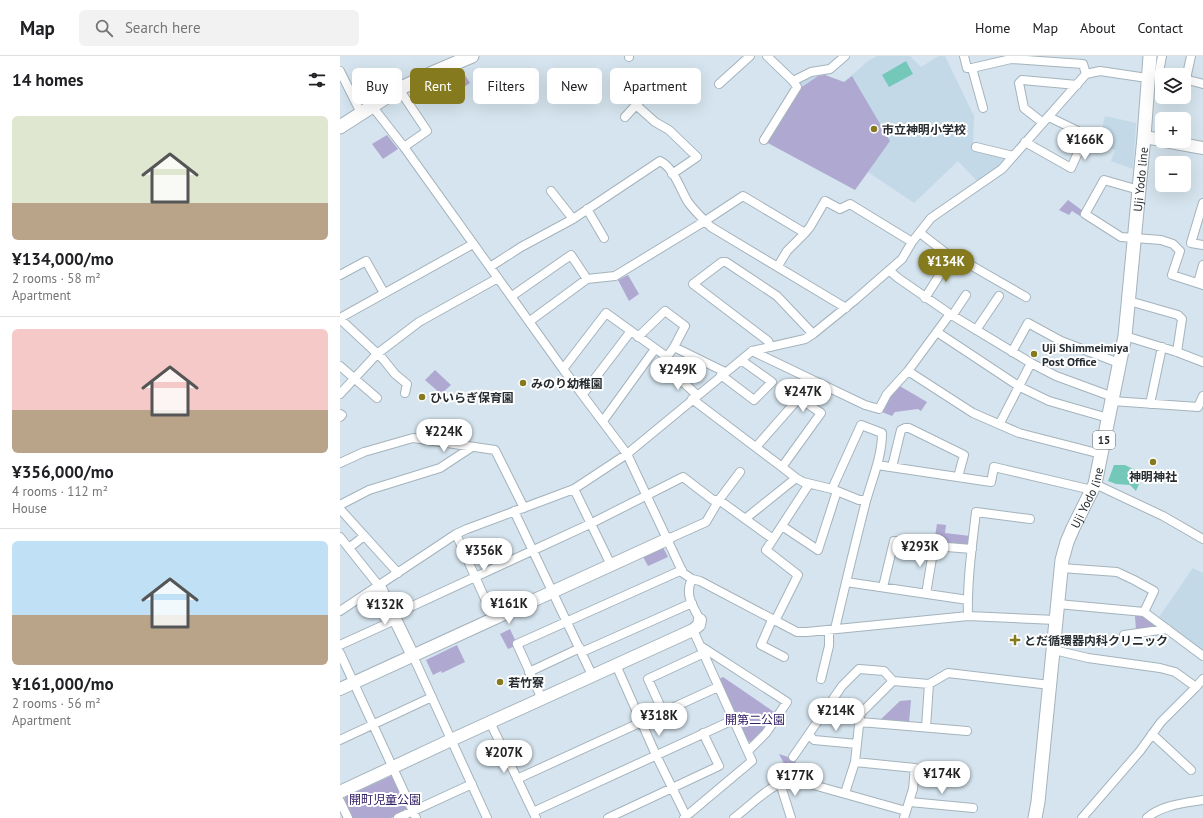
<!DOCTYPE html>
<html lang="en">
<head>
<meta charset="utf-8">
<style>
	:root { --surface:#fff; --page:#f2f2f2; --text:#202124; --muted:#757577; --line:#e0e0e0; --accent:#867a1f }
	body { margin:0; font-family:"PT Sans","Noto Sans JP",sans-serif; background:var(--page); color:var(--text); height:100vh; display:flex; flex-direction:column; font-size:15px; white-space:nowrap }
	* { box-sizing:border-box; margin:0 }
	p { font-size:13px; color:var(--muted) }
	.icon { flex:none; width:22px; height:22px; fill:none; stroke:currentColor; stroke-width:2; stroke-linecap:round; stroke-linejoin:round }
	.map { position:relative; flex:1; overflow:hidden }
	.details { display:flex; flex-direction:column; background:var(--surface); width:340px }
	.details>* { flex:none }
	.hud { position:absolute; left:12px; top:12px; width:380px; height:36px; display:flex; gap:8px }
	.controls { position:absolute; left:815px; top:12px; display:grid; gap:8px }
	.controls a { display:grid; place-items:center; width:36px; height:36px; border-radius:6px; background:var(--surface); box-shadow:0 4px 16px #0002; font-size:20px }
	.price { position:absolute; translate:-50% -34px; padding:0 9px; border-radius:14px; background:#fff; color:#222; font-size:13px; line-height:26px; filter:drop-shadow(0 1px 2px #0008) }
	.price::after { content:''; position:absolute; left:50%; top:24px; width:12px; height:9px; margin-left:-6px; background:inherit; clip-path:polygon(0 0,100% 0,50% 100%) }
	.price.active { background:var(--accent); color:#fff }
	ul { padding:0; list-style:none }
	li { display:grid; align-content:center; gap:8px; height:212px; padding:0 12px }
	li+li { border-top:1px solid var(--line) }
	li span { display:grid; place-items:center; height:124px; border-radius:6px; color:#555 }
	li>.icon { margin-inline-start:auto }
	span .icon { width:72px; height:72px; fill:#fffc; stroke-width:1 }
	li b { font-size:17px }
	h2 { display:flex; justify-content:space-between; align-items:center; height:48px; padding:0 12px; font-size:17px }
	.tag { padding:0 14px; border-radius:6px; background:var(--surface); box-shadow:0 4px 16px #0002; font-size:14px; line-height:36px }
	.tag.active { background:var(--accent); color:#fff }
	header { display:flex; align-items:center; gap:24px; box-sizing:border-box; height:56px; padding:0 20px; background:var(--surface); border-bottom:1px solid var(--line) }
	header strong { font-size:19px }
	nav { display:flex; gap:22px; margin-inline-start:auto; font-size:14px }
	.search { width:280px; height:36px; background:var(--page); display:flex; align-items:center; gap:10px; box-sizing:border-box; padding:0 14px; border-radius:6px; color:var(--muted); font-size:15px }
	main { display:flex; flex:1; min-height:0 }
	.map>svg:first-child { display:block }
	.built { fill:#c3d9e8 }
	.green { fill:#afa9d2 }
	.water { fill:#74c8ba }
	.lines { fill:none; stroke-linecap:round; stroke-linejoin:round }
	.street-casing { stroke:#a4b3bc; stroke-width:10 }
	.secondary-casing { stroke:#a4b3bc; stroke-width:14 }
	.primary-casing { stroke:#a4b3bc; stroke-width:15 }
	.street { stroke:#fff; stroke-width:8 }
	.secondary { stroke:#fff; stroke-width:12 }
	.primary { stroke:#fff; stroke-width:13 }
	.poi-dot { fill:#867a1f; stroke:#fff; stroke-width:1.5 }
	.labels { text-anchor:middle; dominant-baseline:central; stroke-width:4; stroke-linejoin:round; paint-order:stroke }
	.shield { fill:#fff; stroke:#676b6e; stroke-width:1 }
	.shield-label { font-size:11px; font-weight:bold; fill:#262c30 }
	.poi-label { font-size:12px; font-weight:bold; fill:#262c30; stroke:#fff; text-anchor:start }
	.street-label { font-size:12px; fill:#262c30; stroke:#fff }
	.park-label { font-size:12px; fill:#342166; stroke:#fff }
</style>
</head>
<body>
<header>
<strong>Map</strong>
<div class="search"><svg class="icon" aria-label="search" viewBox="0 0 24 24"><circle cx="10" cy="10" r="6"/><path d="M15 15l6 6"/></svg>Search here</div>
<nav><a>Home</a><a>Map</a><a>About</a><a>Contact</a></nav>
</header>
<main>
<section class="details">
<h2>14 homes<svg class="icon" aria-label="filters" viewBox="0 0 24 24"><path d="M4 7h16M4 17h16"/><circle cx="9" cy="7" r="2"/><circle cx="15" cy="17" r="2"/></svg></h2>
<ul>
<li><span style="background:linear-gradient(#dfe7d0 70%,#b9a48a 0)"><svg class="icon" aria-label="home" viewBox="0 0 24 24"><path d="M3 11l9-7 9 7M6 9v11h12V9"/></svg></span><div><b>¥134,000/mo</b><p>2 rooms · 58 m²</p><p>Apartment</p></div></li>
<li><span style="background:linear-gradient(#f6c9c9 65%,#b9a48a 0)"><svg class="icon" aria-label="home" viewBox="0 0 24 24"><path d="M3 11l9-7 9 7M6 9v11h12V9"/></svg></span><div><b>¥356,000/mo</b><p>4 rooms · 112 m²</p><p>House</p></div></li>
<li><span style="background:linear-gradient(#bfe0f5 60%,#b9a48a 0)"><svg class="icon" aria-label="home" viewBox="0 0 24 24"><path d="M3 11l9-7 9 7M6 9v11h12V9"/></svg></span><div><b>¥161,000/mo</b><p>2 rooms · 56 m²</p><p>Apartment</p></div></li>
</ul>
</section>
<div class="map">
<svg width="863" height="762" viewBox="0 0 863 762">
	<rect width="100%" height="100%" fill="#d5e4ee"/>
	<!-- built -->
	<path class="built" d="M537,0H570L581,11L599,0H605L634,60L633,93L635,95L669,102L660,110L638,126L618,105L574,147L528,116L515,134L457,28L466,22L485,19L504,26L528,5Z
		M765,60L796,67L793,113L771,105L775,94L758,88Z
		M853,512L863,517V595L819,561Z"/>
	<!-- green -->
	<path class="green" d="M121,13L130,27L118,35L107,19Z
		M485,19L504,26L512,20L550,85L515,134L426,86L459,33L478,20Z
		M47,79L58,93L43,103L32,88Z
		M728,144L743,155L740,160L732,155L729,159L719,154Z
		M288,219L299,238L289,245L278,224Z
		M95,314L111,329L101,338L85,324Z
		M558,329L587,346L581,355L578,353L555,356L552,360L542,356L550,338Z
		M597,468L606,469L605,477L630,480L629,486L625,489L594,486Z
		M323,491L328,501L308,510L302,499Z
		M804,559L819,570L796,575L795,560Z
		M170,573L176,586L175,590L168,593L160,578Z
		M117,589L125,606L102,617L101,615L93,619L86,604Z
		M383,621L437,658L425,676L412,686L408,685L379,623Z
		M571,644L569,667L539,665L560,645Z
		M439,698L448,701L451,700L456,702L454,720H448L449,717Z
		M53,719L70,753L51,762H12L4,744L5,741Z"/>
	<!-- water -->
	<path class="water" d="M566,5L573,18L549,31L542,19Z
		M774,409H785L795,414L800,426L796,435L790,429L776,428L768,425Z"/>
	<g class="lines">
		<defs>
			<path id="street" d="M289,0V1
				M624,0L627,12H632
				M822,0L819,16L831,19
				M0,15L21,57
				M844,23L863,28
				M846,23L851,0
				M453,25L471,16L490,13L505,0
				M379,28L410,0
				M59,33L87,75L64,91
				M308,37L296,49L315,66L329,74L357,101L332,118
				M32,50L64,91L223,313L287,398L343,517L352,523C344,538 353,550 360,564
				M643,52L632,12L671,3L743,8L746,18
				M285,61L296,49
				M703,67L684,52L679,27L682,24L737,29
				M424,84L457,31L453,25L427,0
				M685,86L731,112L746,79L709,61
				M636,91L673,100
				M799,134L764,124L745,158L781,181L821,184L833,188L840,195L832,219L863,229
				M211,135L233,163
				M863,147L851,187L863,189
				M247,153L264,182
				M465,177L470,171L485,145L500,153L510,148L572,186
				M580,177L611,201L620,203L686,241
				M150,211L181,191L233,163L320,105C334,112 340,133 348,146C353,153 359,159 365,165L403,140L465,177L447,195L438,210
				M550,215L558,222L610,258L691,307L716,320L773,341
				M0,219L26,205L44,237
				M858,227L863,209
				M172,240L231,199L247,223L275,220L365,165L371,171L506,252
				M585,242L611,201
				M789,245L838,259L842,263L837,296
				M612,260L626,239
				M0,262L133,188
				M0,263L43,303L55,318L67,328L65,337
				M190,265L247,223
				M636,274L659,240
				M597,276L680,331L709,345L768,362
				M785,280L837,296L863,306
				M298,281L325,255L345,270L334,291
				M431,291L428,285L353,228L382,206H386L437,240L473,278
				M412,295L525,349L539,353L547,338L568,315L610,258
				M672,296L688,267L721,285L779,307
				M0,310L37,342
				M223,313L266,257L327,301L334,291L385,316
				M568,315L633,357L679,377L761,398
				M332,316L357,339
				M381,319L414,344L432,326L401,304
				M0,338L37,298L79,266L158,222
				M243,338L291,275
				M352,343L442,411L456,422L463,426L492,433L519,444H526
				M772,345L858,351L863,340
				M810,348L822,291
				M0,358L2,359L0,361
				M263,365L315,293
				M660,367L691,307
				M416,391L459,342L481,357L442,411
				M0,407L24,396L73,382L155,394L184,452
				M537,409L651,426L654,411L752,434
				M552,411L561,374L565,372H569L624,399L618,421
				M755,428L823,460L863,483
				M234,433L271,509
				M492,433L521,369L542,377C542,401 532,423 526,445C515,488 505,530 495,573
				M0,449L29,434L100,412L132,391
				M0,453L58,517
				M174,455L252,619
				M405,463L456,422
				M442,470L478,494L497,435
				M116,478L154,563
				M0,481L39,530
				M328,483L366,466L379,444L400,416
				M9,492L24,480
				M721,512L777,516L794,524L814,535L804,556
				M352,523L360,525L457,576H467L628,560L716,564
				M506,526L628,544
				M543,531L554,485L594,490L632,493
				M586,538L594,490
				M718,548L804,556L863,600
				M0,555L116,478L127,473L234,433L287,398L412,295L465,283L473,278L515,244L562,203L572,186L591,162L662,113L746,18L760,15L807,22
				M53,559L250,468L343,421L373,444H379L433,483
				M628,560C627,525 632,490 636,456L690,463
				M432,564L421,589L444,601
				M435,565L458,519L426,494L469,428
				M784,579L827,573
				M0,589L55,564
				M362,591L447,646L426,677L408,695
				M714,594L748,602L820,612L835,616L856,631L863,623
				M242,596L352,547
				M0,597L76,762
				M73,600L147,762
				M276,609L316,699L346,760
				M189,616L240,592
				M481,623L489,590V574
				M202,643L177,588L342,514
				M323,656L308,623L364,597
				M150,666L196,762
				M520,666L627,675
				M586,671L589,628
				M812,678L851,714
				M469,679L474,684L517,688
				M0,684L92,641
				M453,701L502,630L519,613L544,615L553,625L589,628L608,617L710,629
				M515,706L575,712L573,733L564,762
				M177,723L378,631
				M440,727L451,762
				M505,737L515,706L520,660L522,656L553,625
				M0,745L8,762
				M570,746L633,752
				M193,756L393,664
				M58,762L132,728
				M268,762L379,710L363,677
				M344,762L412,705L353,574
				M394,762C410,750 433,726 452,723L566,755
				M742,762L800,695L821,666L856,631
				M807,762C821,749 845,747 863,744"/>
			<path id="secondary" d="M804,81L822,84
				M825,85L863,92
				M39,530L73,600
				M0,633L328,483
				M0,736L111,684L353,574L359,569L360,564"/>
			<g id="primary">
				<path d="M0,71L59,33L90,18L132,0"/>
				<path id="s1" d="M695,762L698,746L722,504L727,486L733,472L755,428L785,280L804,81L810,0"/>
			</g>
		</defs>
		<!-- street casing -->
		<use href="#street" class="street-casing"/>
		<!-- secondary casing -->
		<use href="#secondary" class="secondary-casing"/>
		<!-- primary casing -->
		<use href="#primary" class="primary-casing"/>
		<!-- street -->
		<use href="#street" class="street"/>
		<!-- secondary -->
		<use href="#secondary" class="secondary"/>
		<!-- primary -->
		<use href="#primary" class="primary"/>
	</g>
	<!-- markers -->
	<g class="poi-dot">
		<circle cx="534" cy="73" r="4"/>
		<circle cx="694" cy="298" r="4"/>
		<circle cx="183" cy="327" r="4"/>
		<circle cx="82" cy="341" r="4"/>
		<circle cx="813" cy="406" r="4"/>
		<path d="M673 578h4v4h4v4h-4v4h-4v-4h-4v-4h4z"/>
		<circle cx="160" cy="626" r="4"/>
	</g>
	<g class="labels">
		<!-- shield labels -->
		<rect class="shield" x="753" y="375" width="22" height="18" rx="3"/>
		<g class="shield-label">
			<text x="764" y="384">15</text>
		</g>
		<!-- poi labels -->
		<g class="poi-label">
			<text x="542" y="73">市立神明小学校</text>
			<text x="702" y="291">Uji Shimmeimiya<tspan x="702" dy="14">Post Office</tspan></text>
			<text x="191" y="327">みのり幼稚園</text>
			<text x="90" y="341">ひいらぎ保育園</text>
			<text x="813" y="420" text-anchor="middle">神明神社</text>
			<text x="684" y="584">とだ循環器内科クリニック</text>
			<text x="168" y="626">若竹寮</text>
		</g>
		<!-- street labels -->
		<g class="street-label">
			<text stroke="none"><textPath href="#s1" startOffset="651">Uji Yodo line</textPath></text>
			<text stroke="none"><textPath href="#s1" startOffset="327">Uji Yodo line</textPath></text>
		</g>
		<!-- park labels -->
		<g class="park-label">
			<text x="415" y="663">開第二公園</text>
			<text x="45" y="743">開町児童公園</text>
		</g>
	</g>
</svg>
<div class="controls">
<a><svg class="icon" aria-label="layers" viewBox="0 0 24 24"><path d="M12 4l9 5-9 5-9-5zM3 14l9 5 9-5"/></svg></a>
<a>+</a>
<a>−</a>
</div>
<b class="price" style="left:745px;top:105px">¥166K</b>
<b class="price active" style="left:606px;top:227px">¥134K</b>
<b class="price" style="left:338px;top:335px">¥249K</b>
<b class="price" style="left:463px;top:357px">¥247K</b>
<b class="price" style="left:104px;top:397px">¥224K</b>
<b class="price" style="left:580px;top:512px">¥293K</b>
<b class="price" style="left:144px;top:516px">¥356K</b>
<b class="price" style="left:169px;top:569px">¥161K</b>
<b class="price" style="left:45px;top:570px">¥132K</b>
<b class="price" style="left:496px;top:676px">¥214K</b>
<b class="price" style="left:319px;top:681px">¥318K</b>
<b class="price" style="left:164px;top:718px">¥207K</b>
<b class="price" style="left:602px;top:739px">¥174K</b>
<b class="price" style="left:455px;top:741px">¥177K</b>
<div class="hud">
<a class="tag">Buy</a>
<a class="tag active">Rent</a>
<a class="tag">Filters</a>
<a class="tag">New</a>
<a class="tag">Apartment</a>
</div>
</div>
</main>
</body>
</html>
